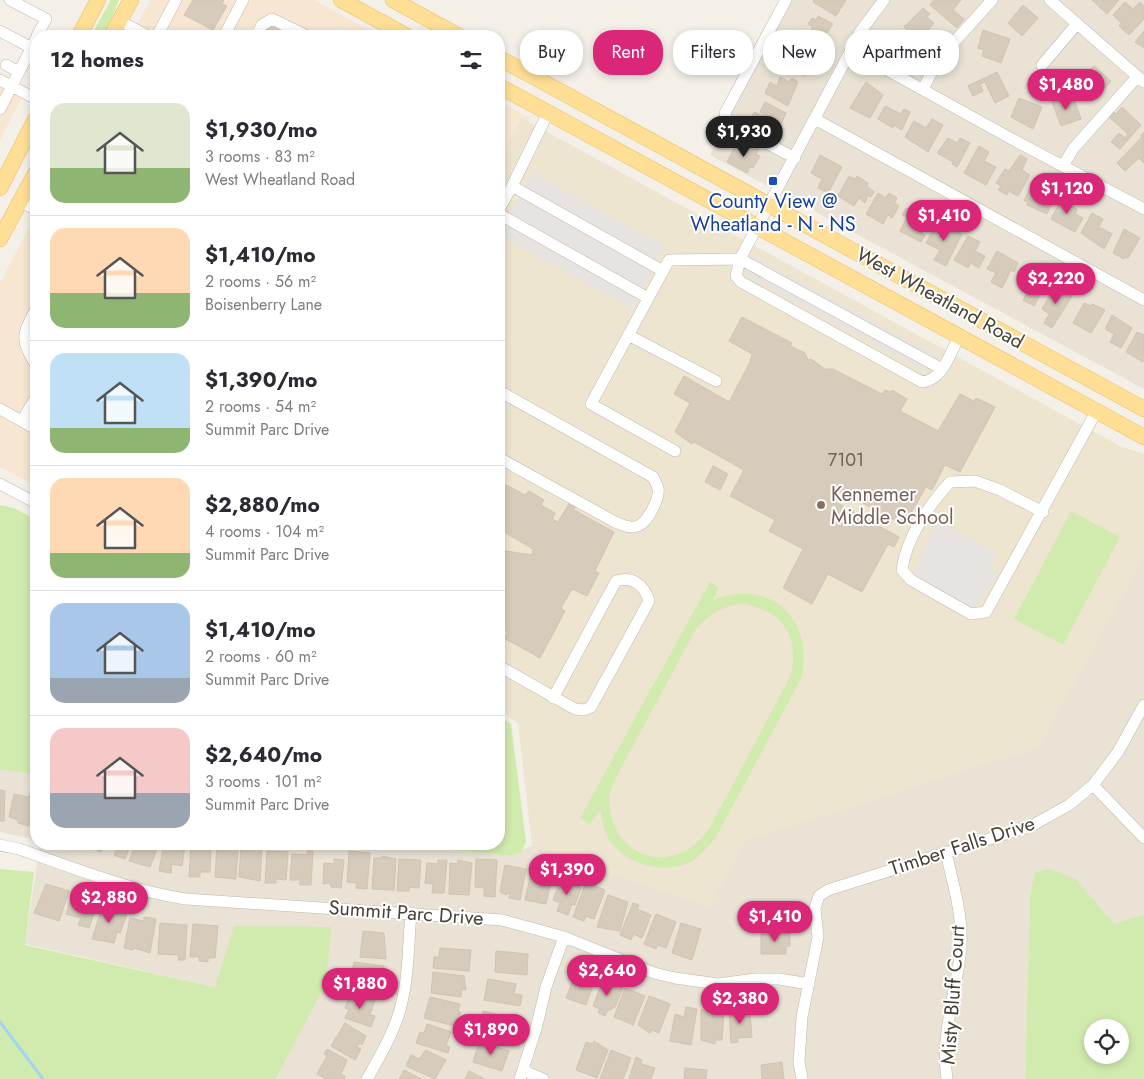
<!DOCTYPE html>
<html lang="en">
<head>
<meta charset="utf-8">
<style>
	:root { --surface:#fff; --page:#f2f2f3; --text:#2b2b33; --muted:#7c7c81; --line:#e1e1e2; --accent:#db2777 }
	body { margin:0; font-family:Jost,sans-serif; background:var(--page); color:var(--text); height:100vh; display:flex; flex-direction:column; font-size:19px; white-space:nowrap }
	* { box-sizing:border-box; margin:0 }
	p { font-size:16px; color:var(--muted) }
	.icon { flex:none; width:28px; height:28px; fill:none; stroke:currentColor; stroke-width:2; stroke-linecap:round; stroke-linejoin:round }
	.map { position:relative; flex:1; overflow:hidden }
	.sheet { position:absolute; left:30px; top:30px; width:475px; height:820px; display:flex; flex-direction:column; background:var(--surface); border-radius:20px; box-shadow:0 2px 8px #0003 }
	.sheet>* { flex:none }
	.top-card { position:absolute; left:520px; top:30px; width:475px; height:45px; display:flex; gap:10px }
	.fabs { position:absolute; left:1084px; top:1019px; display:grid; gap:10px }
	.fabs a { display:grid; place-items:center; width:45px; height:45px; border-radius:50%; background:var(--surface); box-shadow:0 2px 8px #0003; font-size:25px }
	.price { position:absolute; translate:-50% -42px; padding:0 11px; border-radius:18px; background:var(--accent); color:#fff; font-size:16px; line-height:32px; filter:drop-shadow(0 1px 2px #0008) }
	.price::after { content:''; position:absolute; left:50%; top:30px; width:15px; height:11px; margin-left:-8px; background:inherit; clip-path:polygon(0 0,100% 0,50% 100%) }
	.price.on { background:#222; color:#fff }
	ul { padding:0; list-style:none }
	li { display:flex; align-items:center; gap:15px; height:125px; padding:0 20px }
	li+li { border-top:1px solid var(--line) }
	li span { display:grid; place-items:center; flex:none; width:140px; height:100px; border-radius:15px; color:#555 }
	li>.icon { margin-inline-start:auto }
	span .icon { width:60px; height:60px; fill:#fffc; stroke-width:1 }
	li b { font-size:21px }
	h2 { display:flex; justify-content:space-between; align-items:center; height:60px; padding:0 20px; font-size:21px }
	.tag { padding:0 18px; border-radius:20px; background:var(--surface); box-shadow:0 2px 8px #0003; font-size:18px; line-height:45px }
	.tag.on { background:var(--accent); color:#fff }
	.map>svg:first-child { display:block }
	.residential { fill:#e9e2d5 }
	.commercial { fill:#f7e6d2 }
	.education { fill:#eee5d1 }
	.green { fill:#d1ebaf; fill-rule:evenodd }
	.parking { fill:#e6e3e0 }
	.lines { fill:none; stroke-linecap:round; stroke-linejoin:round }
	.stream { stroke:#a1d4f4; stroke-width:3 }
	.building { fill:#d7ccbc; stroke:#d2c3af }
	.minor-casing { stroke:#c1b8aa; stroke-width:12 }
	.major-casing { stroke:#e9bd61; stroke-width:16 }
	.minor { stroke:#fff; stroke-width:11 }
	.major { stroke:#ffde96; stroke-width:15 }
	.transit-dot { fill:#1a4fb4; stroke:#fff; stroke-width:2 }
	.education-dot { fill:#8d6e63; stroke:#fff; stroke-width:2 }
	.labels { text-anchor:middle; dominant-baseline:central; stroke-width:4; stroke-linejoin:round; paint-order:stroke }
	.number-label { font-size:18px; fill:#6c6458 }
	.transit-label { font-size:20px; fill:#164399; stroke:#fff }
	.street-label { font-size:20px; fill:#484136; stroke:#fff }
	.education-label { font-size:20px; fill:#785e54; stroke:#fff; text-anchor:start }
</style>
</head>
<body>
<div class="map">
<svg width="1144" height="1079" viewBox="0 0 1144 1079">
	<rect width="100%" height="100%" fill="#f4f0e8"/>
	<!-- residential -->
	<path class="residential" d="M791,0H1144V389L710,155L735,103Z
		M1144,555V915L1114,925L1076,879L1030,896L1025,1079H276L325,985L216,987L25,944L40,844H395L513,856L532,845L709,906L745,840L1038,747Z
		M0,769L36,775V840L0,832Z"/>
	<!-- commercial -->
	<path class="commercial" d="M150,0H314L380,36H131Z
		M0,72L27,87L0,140Z
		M499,101L530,118L499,175Z
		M36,214V486L0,467V283Z"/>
	<!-- education -->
	<path class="education" d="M522,118L1120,446L1144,454V555L1038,747L745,840L709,906L532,845L518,723L499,710V162Z"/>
	<!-- green -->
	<path class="green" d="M111,0H119L105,36H91Z
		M0,505L14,508L36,520V775L0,769Z
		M1071,511L1120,537L1063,645L1014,619Z
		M710,582L719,587L713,600C771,578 813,617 802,677L715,839C707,847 699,858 689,863C661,875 621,863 607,836C603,828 602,818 600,810L590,825L580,818ZM744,604C784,612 799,636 791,675L709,829C703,837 696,845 687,850C641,875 599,831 612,785L696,629C709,614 723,605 744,604Z
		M499,716L511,724L526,841L522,852L513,856L395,844H499Z
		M0,869L34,872L25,945L215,987L234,926L332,927L325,985L276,1079H0Z
		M1050,869L1076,879L1114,924L1144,915V1079H1025L1030,896L1035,873ZM1092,1028H1120V1055H1092Z"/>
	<!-- parking -->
	<path class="parking" d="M532,173L664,246L632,308L499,235Z
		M751,255L938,357L927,372L745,274Z
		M937,519L997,554L990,567L999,572L971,614L911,580Z"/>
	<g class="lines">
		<!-- stream -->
		<path class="stream" d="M0,1022L43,1079"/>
	</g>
	<!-- building -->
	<path class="building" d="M193,0H224L222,4L227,6L213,30L184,15Z
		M814,0H846L836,16L813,2Z
		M934,0H961L953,10L964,19L957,28L930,5Z
		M1092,0H1119L1107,14Z
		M1125,2L1133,9L1140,2L1144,6V19L1129,35L1119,26L1121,23L1113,15Z
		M1023,5L1038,18L1022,36L1008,23Z
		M923,8L930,14L927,17L934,23L928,30L933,34L924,44L904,27Z
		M818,16L833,24L818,46L806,39L813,27L808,24L812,18L816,20Z
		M269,23L293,36H263Z
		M983,30L1010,39L1001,63L982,56L984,50L978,48Z
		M1144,31V48L1135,42Z
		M895,33L919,47L912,58L908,55L900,68L881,57Z
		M799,44L817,54L805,76L778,61L784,51L793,56Z
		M1094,66L1111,81L1098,96L1093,91L1088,96L1077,86L1080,82L1078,80Z
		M997,72L1009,96L995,103L985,82L980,84L983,91L973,96L968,86Z
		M780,77L789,82L792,78L798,82L788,106L765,93L770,82L777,86Z
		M866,82L883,95L870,118L850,108Z
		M1064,97L1067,99L1073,97L1081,119L1061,126L1052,102Z
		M1019,98L1042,107L1033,129L1011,117Z
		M765,102L786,113L775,138L748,123L754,112L763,116L764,114L760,112Z
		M885,106L901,114L904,109L910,112L902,130L894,125L893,128L878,119Z
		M1122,107L1141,125L1120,149L1111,142L1119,133L1125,138L1128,134L1109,117L1114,112L1116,114Z
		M932,119L943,125L928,152L905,137L914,121L926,128Z
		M1144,132V163L1139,158L1125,171L1117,163L1142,137L1141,135Z
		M948,138L957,143L960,138L970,143L957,167L952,164L953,162L937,153Z
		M737,143L750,150L752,146L759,149L756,154L760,156L753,168L750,167L747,173L727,162Z
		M979,146L989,152L984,161L996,167L986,185L964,173Z
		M820,155L842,167L828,193L818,188L822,179L811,173Z
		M1020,155L1027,159L1022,170L1030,175L1018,196L1009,191L1007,195L998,190L1001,186L996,183L1005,169L1009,171Z
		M849,176L855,179L857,176L868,183L867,186L874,192L871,197L868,195L865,203L860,199V196L854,206L838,196Z
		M1052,179L1061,184L1047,214L1027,205L1028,203L1024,200L1031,187L1036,189L1039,183L1047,187Z
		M878,193L886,198L889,193L897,198L894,203L899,206L892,218L888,215L883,224L866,214Z
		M1063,197L1073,203L1072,206L1077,209L1075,214L1083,218L1075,232L1051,219Z
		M912,207L931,217L922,234L925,235L921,242L900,231L907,217L902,215L906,208L911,210Z
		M1092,213L1103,219L1099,227L1112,234L1104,249L1081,233Z
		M938,221L962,234L946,266L934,260L940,250L926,243Z
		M1124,229L1140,238L1128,258L1125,257L1124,259L1113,253Z
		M968,236L980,242L975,251L985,256L979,268L971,263L968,268L954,260Z
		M997,251L1018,263L1014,272L1011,270L1002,288L991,282L996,273L987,269Z
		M1026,268L1042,276L1039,280L1046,284L1034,306L1023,300L1028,291L1017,285Z
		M1054,288L1061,292L1064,288L1074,293L1052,328L1044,323L1049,314L1042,309Z
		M1084,303L1091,306L1092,304L1105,310L1091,333L1073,323Z
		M1112,315L1132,328L1121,348L1110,342L1114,334L1105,329Z
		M742,317L792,343L790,346L805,353L808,360L811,359L825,369H833L882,394L885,390L891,392L892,390L907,399L900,411L938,431L960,394L974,401L976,398L995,407L960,472L945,465L932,490L926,487L904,525L836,489L832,500L899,537L894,547L888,544L862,592L828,574L812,604L783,588L803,549L769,531L775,520L730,496L744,470L694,442L692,444L675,432L690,403L674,394L684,376L729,402L750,362L752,354L729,341Z
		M1137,332L1144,335L1143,362L1126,352Z
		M713,466L728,474L720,490L705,482Z
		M499,481L525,495L529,491L544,500L541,505L555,513L552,519L558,522L570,502L576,505L574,510L614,532L595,571L599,573L587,596L572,589L561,608L565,611L540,658L504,638L508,632L499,627V550L532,555L533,549L499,529Z
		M0,790L5,791L4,821H0Z
		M30,793L36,794L29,826L18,823V820L9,817L14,794L29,797Z
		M87,844H104L101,852L90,848L92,844Z
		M111,844H131L125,859L114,855L118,846Z
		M136,844H159L150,867L129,861Z
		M164,844L178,846L179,844H185L182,866L172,864L171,873L159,871Z
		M191,844H211L210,872H200V877H189Z
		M222,844L229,845V848L238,849L236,879L215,877L217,847H222Z
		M241,847L262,848L260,881L239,877Z
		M267,851L288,852L286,880L276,879V883H265Z
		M307,851H313L311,885H300V880H290L292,854L307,855Z
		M349,851L370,853L367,889L356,888L357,883L347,882Z
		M382,856L396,859L394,890L372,889L374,858H382Z
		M334,859L344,860L341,888L331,887L330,883L323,884L324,863L334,864Z
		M399,859L421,860L419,888L409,887V891H397Z
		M476,859L497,860L495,897L484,896V888L475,887Z
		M438,860H447L444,893H432L433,884L425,883L427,863L438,864Z
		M458,860L472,863L469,895L449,894L450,863L458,864Z
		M505,865L526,869L520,900L509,898L510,892L506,895L500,892Z
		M541,868L553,873L546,904L525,900L532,869L540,870Z
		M560,881L571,885L572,881L580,884L579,887L581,888L575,905L572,904L568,915L557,911L560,903L553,900Z
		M586,882L605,890L594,919L586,916L584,921L573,917Z
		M46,884L69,891L59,921L34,913Z
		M72,895L78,897L79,895L98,900L89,928L78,925L81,918L66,914Z
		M608,895L628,902L620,931L597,927Z
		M633,903L639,905L637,909L651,915L642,938L633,934L631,940L620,935Z
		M109,904L119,907L118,911L127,914L120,933L117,932L114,943L92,939L103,905L108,907Z
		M656,914L676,922L666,948L657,945L656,949L644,944Z
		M144,917L156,919L150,953L134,948L133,950L124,948L130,918L144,921Z
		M160,923L187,925L185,960H178L179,955L158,954Z
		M681,923L701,929L692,960L672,953Z
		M193,924L218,926L215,958H208V962L199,961V957H190Z
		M363,931L384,933L386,959L360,957Z
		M790,933V946H786V954H761V934Z
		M440,948L471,950L469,971L433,968L434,957H439Z
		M496,951L528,954L527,975L495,972Z
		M354,962L384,966L382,992L355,988L354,982L356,981L358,973L352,972Z
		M433,972L464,976L466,990L462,989L461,997L431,993Z
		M576,972L596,976L586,1005L566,998Z
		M488,979L516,984L514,994L522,995L520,1006L484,1000Z
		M603,980L623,988L615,1007L607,1011L605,1016L598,1013L600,1009L593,1006Z
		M625,988L645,996L633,1025L614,1017Z
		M354,993L375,1000L370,1015L375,1016L371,1027L345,1018L349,1009L345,1008L348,999L351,1001Z
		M649,996L670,1004L659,1033L652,1030L650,1033L638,1025Z
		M430,997L460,1004L458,1012H461L455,1026L424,1018Z
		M686,1007L697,1009L691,1045L670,1041L675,1014L684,1017Z
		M740,1008V1013L750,1012L752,1037L737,1038L738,1042L731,1043L729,1009Z
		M701,1010H724L722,1040H715V1044L701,1040Z
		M483,1011L509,1017L507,1026L514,1028L511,1039L484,1032L487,1018L482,1017Z
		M345,1023L366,1036L362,1045L360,1043L357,1047L361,1049L355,1060L331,1046Z
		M427,1024L451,1032L446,1046L450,1047L448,1053L416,1043L420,1032L424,1033Z
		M594,1041L608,1050L597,1078L576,1070L586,1042L593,1044Z
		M479,1042L509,1051L502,1071L473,1062Z
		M327,1049L347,1060L341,1074L345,1076L344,1079H326L317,1074L327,1056L324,1054Z
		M426,1050L446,1060L435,1079L406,1066L411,1055L419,1059Z
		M611,1050L631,1058L623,1079H600Z
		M636,1057L642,1060L641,1064L655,1068L651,1079H629Z
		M782,1062L784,1079H762L761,1065Z
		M685,1068L707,1070L706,1079H684Z
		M404,1070L421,1079H399Z
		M469,1071L485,1079H465Z"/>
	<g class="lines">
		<defs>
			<path id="minor" d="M10,0L46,19L37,36
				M786,0L725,113L727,120L733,125L795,158
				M884,0L860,32L851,50L740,259L736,276L741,282L922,382C943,380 950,353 959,337
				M1050,0L1144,82
				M120,21L148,36
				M0,31L32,48
				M157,36L176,0
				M224,36L243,0
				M256,36L262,25L272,19L307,36
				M851,50L1010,138L1144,209
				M6,65L19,72
				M1042,65L1076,25
				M0,80L36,99
				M923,89L938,60L992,0
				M0,109L36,39
				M815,119L1144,300
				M1063,166L1073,149L1137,77
				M512,186L548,113
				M20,201L36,210
				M499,209L512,186L663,271
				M499,214L648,298
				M36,309C22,335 20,339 36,365
				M628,335L716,381
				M499,391L653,477C654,480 657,484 658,488C660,498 648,522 638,526C630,529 623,525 615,522L499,458
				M0,409L36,429
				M22,421L36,397
				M675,451L591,404L669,260L740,259L942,369
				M0,484L36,503
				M1043,512L1000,490L975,481L950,482C929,505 906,538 902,570L911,580L971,614L986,612L1096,412
				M499,666L575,709L584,710L591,707L649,601C644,585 633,576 616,581L553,698
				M1093,785L1144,838
				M0,845L19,849C74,868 128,890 186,899L502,920L564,937L654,973L675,978L718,984L756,979H779L809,984
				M946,853C953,883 963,916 961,947C957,991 940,1034 947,1079
				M524,1071L543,1079
				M367,1079C379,1058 392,1036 399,1013C409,981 408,945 411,913
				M520,1079L537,1025L546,987L564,937
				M802,1079L799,1062L802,1017L818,937L815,908L819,896L828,890L1031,826L1069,805L1093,785L1118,752L1144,705"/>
			<path id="major" d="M341,0L407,36
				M393,0L459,36
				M79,36L98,0
				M111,36L131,0
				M499,58L1144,409
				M499,86L1144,437
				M0,188L36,118
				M0,239L36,172"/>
		</defs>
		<!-- minor casing -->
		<use href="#minor" class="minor-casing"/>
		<!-- major casing -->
		<use href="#major" class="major-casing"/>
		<!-- minor -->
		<use href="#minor" class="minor"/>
		<!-- major -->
		<use href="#major" class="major"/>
	</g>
	<!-- markers -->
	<rect class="transit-dot" x="768" y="176" width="10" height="10" rx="2.5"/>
	<circle class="education-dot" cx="821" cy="505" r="5"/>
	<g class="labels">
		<!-- number labels -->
		<g class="number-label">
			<text x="846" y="460">7101</text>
		</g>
		<!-- transit labels -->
		<g class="transit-label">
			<text x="773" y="201">County View @<tspan x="773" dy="23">Wheatland - N - NS</tspan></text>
		</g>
		<!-- street labels -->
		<g class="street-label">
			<text transform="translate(940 298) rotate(29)">West Wheatland Road</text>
			<text transform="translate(962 846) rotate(-18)">Timber Falls Drive</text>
			<text transform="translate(406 913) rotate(4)">Summit Parc Drive</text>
			<text transform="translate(953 995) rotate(-86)">Misty Bluff Court</text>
		</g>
		<!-- education labels -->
		<g class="education-label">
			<text x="831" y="494">Kennemer<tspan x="831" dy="23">Middle School</tspan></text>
		</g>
	</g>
</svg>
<div class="fabs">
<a><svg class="icon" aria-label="locate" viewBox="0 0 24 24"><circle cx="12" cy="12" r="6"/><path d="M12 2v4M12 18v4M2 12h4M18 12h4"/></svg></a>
</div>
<b class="price" style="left:1066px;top:111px">$1,480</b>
<b class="price on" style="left:744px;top:158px">$1,930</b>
<b class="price" style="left:1067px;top:215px">$1,120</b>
<b class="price" style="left:944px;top:242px">$1,410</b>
<b class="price" style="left:1056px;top:305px">$2,220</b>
<b class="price" style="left:567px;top:896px">$1,390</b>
<b class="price" style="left:109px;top:924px">$2,880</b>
<b class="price" style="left:775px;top:943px">$1,410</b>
<b class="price" style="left:607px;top:997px">$2,640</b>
<b class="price" style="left:360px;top:1010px">$1,880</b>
<b class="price" style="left:740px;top:1025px">$2,380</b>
<b class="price" style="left:491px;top:1056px">$1,890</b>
<div class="top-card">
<a class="tag">Buy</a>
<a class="tag on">Rent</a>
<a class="tag">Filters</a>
<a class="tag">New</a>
<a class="tag">Apartment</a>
</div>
<section class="sheet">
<h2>12 homes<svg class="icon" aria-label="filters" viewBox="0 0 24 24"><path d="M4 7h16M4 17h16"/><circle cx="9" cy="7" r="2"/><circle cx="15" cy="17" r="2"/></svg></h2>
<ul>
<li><span style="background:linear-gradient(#dfe7d0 65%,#8fb573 0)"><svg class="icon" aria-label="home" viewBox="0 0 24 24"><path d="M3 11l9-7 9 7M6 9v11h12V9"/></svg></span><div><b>$1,930/mo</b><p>3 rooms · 83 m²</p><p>West Wheatland Road</p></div></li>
<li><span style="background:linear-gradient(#ffd9b3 65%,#8fb573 0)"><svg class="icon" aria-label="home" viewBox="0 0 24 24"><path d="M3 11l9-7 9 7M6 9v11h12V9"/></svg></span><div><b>$1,410/mo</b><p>2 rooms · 56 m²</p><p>Boisenberry Lane</p></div></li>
<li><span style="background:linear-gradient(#bfe0f5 75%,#8fb573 0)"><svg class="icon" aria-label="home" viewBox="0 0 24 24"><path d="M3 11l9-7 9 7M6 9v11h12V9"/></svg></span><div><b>$1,390/mo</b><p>2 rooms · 54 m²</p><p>Summit Parc Drive</p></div></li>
<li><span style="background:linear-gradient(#ffd9b3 75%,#8fb573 0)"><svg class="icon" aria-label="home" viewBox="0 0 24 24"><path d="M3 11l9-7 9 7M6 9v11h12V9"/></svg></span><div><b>$2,880/mo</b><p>4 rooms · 104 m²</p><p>Summit Parc Drive</p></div></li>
<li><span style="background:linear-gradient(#a9c7e8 75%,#9aa5b1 0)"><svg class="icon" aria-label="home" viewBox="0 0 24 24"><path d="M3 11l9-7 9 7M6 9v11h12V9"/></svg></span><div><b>$1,410/mo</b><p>2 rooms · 60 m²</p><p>Summit Parc Drive</p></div></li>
<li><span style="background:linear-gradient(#f6c9c9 65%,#9aa5b1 0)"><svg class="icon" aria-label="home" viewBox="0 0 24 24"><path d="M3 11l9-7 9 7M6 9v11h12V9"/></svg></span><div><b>$2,640/mo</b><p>3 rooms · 101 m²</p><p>Summit Parc Drive</p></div></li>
</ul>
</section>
</div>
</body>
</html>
